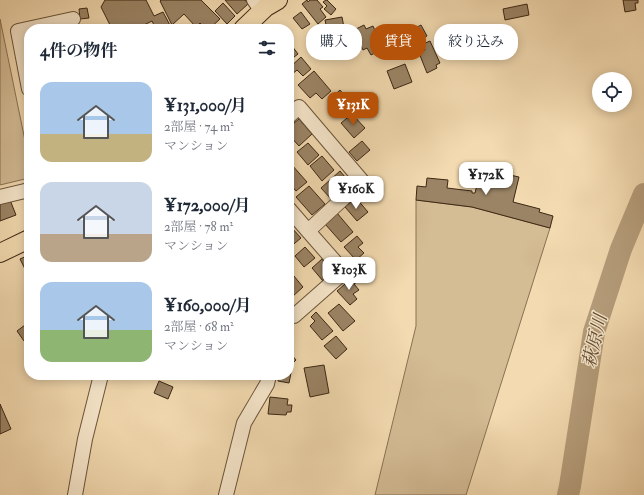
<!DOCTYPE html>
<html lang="ja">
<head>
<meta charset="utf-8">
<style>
	:root { --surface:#fff; --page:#f2f2f3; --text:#1f2937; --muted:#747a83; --accent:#b45309 }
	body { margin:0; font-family:"IM FELL Double Pica","Noto Serif JP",serif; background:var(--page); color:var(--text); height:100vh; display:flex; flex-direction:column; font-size:15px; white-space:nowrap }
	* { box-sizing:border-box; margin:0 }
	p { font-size:13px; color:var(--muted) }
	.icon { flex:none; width:22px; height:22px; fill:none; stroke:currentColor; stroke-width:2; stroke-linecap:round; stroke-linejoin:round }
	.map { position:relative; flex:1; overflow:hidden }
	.details { position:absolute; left:24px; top:24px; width:270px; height:356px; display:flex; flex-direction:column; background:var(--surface); border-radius:16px; box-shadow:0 2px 10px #0003 }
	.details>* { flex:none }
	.guide { position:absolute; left:306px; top:24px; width:278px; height:36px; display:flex; gap:8px }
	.tools { position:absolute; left:592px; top:72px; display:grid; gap:8px }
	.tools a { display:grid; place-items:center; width:40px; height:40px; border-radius:50%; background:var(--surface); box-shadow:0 2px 10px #0003; font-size:20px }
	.price { position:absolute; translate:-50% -34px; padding:0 9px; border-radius:8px; background:#fff; color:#222; font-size:13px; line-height:26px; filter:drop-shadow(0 1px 2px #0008) }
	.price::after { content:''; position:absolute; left:50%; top:24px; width:12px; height:9px; margin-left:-6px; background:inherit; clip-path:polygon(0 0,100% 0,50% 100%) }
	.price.current { background:var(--accent); color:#fff }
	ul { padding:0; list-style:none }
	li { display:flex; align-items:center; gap:12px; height:100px; padding:0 16px }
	li span { display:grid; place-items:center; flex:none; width:112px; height:80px; border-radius:12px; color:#555 }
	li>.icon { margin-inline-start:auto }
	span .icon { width:48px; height:48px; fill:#fffc; stroke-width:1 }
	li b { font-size:17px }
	h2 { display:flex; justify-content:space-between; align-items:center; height:48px; padding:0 16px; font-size:17px }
	.pill { padding:0 14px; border-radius:16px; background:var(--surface); box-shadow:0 2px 10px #0003; font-size:14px; line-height:36px }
	.pill.current { background:var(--accent); color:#fff }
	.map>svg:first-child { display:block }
	.green { fill:#d4bc95; stroke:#887254 }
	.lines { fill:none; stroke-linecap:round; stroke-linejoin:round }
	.river { stroke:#b59d7b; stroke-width:22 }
	.building { fill:#9b8465; stroke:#3c2713 }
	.minor-casing { stroke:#6a543a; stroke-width:16 }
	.major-casing { stroke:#3c2713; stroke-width:20 }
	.minor { stroke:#f7e7cc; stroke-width:14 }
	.major { stroke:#f3dab0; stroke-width:18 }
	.labels { text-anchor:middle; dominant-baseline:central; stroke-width:3; stroke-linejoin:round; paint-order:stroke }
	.water-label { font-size:18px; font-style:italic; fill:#604a32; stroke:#f7e7cc }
</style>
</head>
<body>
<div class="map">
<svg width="644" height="495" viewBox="0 0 644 495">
	<rect width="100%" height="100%" fill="#f3dab0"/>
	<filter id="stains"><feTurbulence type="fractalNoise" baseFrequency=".005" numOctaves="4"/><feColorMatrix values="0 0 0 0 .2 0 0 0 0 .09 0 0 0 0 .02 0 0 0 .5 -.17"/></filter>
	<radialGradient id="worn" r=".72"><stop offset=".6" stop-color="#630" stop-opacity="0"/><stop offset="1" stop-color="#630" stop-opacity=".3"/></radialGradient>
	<!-- green -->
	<path class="green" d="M0,19L29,160V178L0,185Z
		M416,200L472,207L550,228L466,495H375L416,326Z"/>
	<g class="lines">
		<!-- river -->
		<path class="river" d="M568,495L570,486L594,332L621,249L644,194"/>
	</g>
	<!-- building -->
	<path class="building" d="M105,0H146L154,16L163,12L172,29H156L152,21L136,29H112L101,7Z
		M161,0H201L220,19L209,29H206L200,23L196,27L184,14L172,25L160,1Z
		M225,0H245L248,4L237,14Z
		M307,0L308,2L310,0H317L323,7L320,9L326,17L318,24L302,4Z
		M326,0H327L336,9L331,15L324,9L327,6L323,2Z
		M623,0H638V3H635L636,10L625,12Z
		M223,3L235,16L227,24L215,11Z
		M527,4L529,15L505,20L503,9Z
		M87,8L89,18L80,19L79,9Z
		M301,12L310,24L302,29L293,18Z
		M342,17L348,48L332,51L331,48H328L326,36L324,37L322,25H326L325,20Z
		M364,25L366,29L373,26L383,49L371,55L367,48L363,50L354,30Z
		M421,25L427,36L409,45L404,34Z
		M392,37L398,50L390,54L384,41Z
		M430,41L440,63L436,65L437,68L427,73L419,53L425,50L423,44Z
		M289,42L298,54L289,61Z
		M301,57L311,69L303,76L297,70L291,75L289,72V68Z
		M405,64L412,82L394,89L387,71Z
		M314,71L331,91L322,99L316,93L310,98L298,85Z
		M340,90L352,105L340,116L328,101Z
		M352,114L365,128L354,138L341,123Z
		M299,119L312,134L299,146L289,135V127Z
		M362,141L370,150L357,161L349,152Z
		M308,143L319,155L308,165L297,152Z
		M322,156L334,170L322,181L310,166Z
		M291,164L307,182L296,191L290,184L293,182L289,177V166Z
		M498,164L512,168L510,175L519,177L513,202L540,209L539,212L553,216L550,228L472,207L416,200L417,186L426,187L427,178L448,180L447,188L472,191V193H475L481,168L497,172Z
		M340,171L350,183L332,200L321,188Z
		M309,186L325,204L312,215L296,197Z
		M356,198L368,212L357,221L345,207Z
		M10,200L16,215L0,221V204Z
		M337,213L353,232L341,242L325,224Z
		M291,227L301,238L289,248V229Z
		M357,236L363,243L358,247L364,253L356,260L344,247Z
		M305,247L315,258L304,267L295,256Z
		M29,255V267L25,269L20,259Z
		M322,259L333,272L323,281L312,268Z
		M289,270L303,287L292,297L289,293Z
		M353,277L357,282L354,284L359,290L353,294L357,299L350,305L337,291Z
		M339,304L355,321L343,331L328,313Z
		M316,312L333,331L322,340L310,326L315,321L311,317Z
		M29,322V337L24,341L17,331Z
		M336,336L347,349L336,359L324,346Z
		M289,352L296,360L289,367Z
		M324,365L329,393L310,397L304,368Z
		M289,373H291L289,383L278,381L279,375H289Z
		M159,381L173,387L168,399L154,393Z
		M270,397L288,399L287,405H292L291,412H287L286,415L268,414Z
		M0,404L11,429L0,434Z"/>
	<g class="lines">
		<defs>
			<path id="minor" d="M254,0L262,11
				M29,89L18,31L73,19
				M289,116L299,107L362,181L308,231L289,209
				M0,197L29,190
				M294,316L344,272L308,231
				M75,495L85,439L101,375
				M226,495L244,423L267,384L269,375"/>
			<path id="major" d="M243,29L266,7L278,0
				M0,253L29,239"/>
		</defs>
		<!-- minor casing -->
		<use href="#minor" class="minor-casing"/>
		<!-- major casing -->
		<use href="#major" class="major-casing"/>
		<!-- minor -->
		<use href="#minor" class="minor"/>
		<!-- major -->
		<use href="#major" class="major"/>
	</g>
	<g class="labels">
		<!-- water labels -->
		<g class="water-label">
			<text transform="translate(595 341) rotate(-77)">萩原川</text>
		</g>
	</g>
	<rect width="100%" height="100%" filter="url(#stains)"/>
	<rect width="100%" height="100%" fill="url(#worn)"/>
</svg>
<div class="tools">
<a><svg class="icon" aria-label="locate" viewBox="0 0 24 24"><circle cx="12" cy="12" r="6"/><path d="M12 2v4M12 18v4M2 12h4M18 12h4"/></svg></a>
</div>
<b class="price current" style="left:353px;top:126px">¥131K</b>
<b class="price" style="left:486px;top:196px">¥172K</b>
<b class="price" style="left:356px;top:210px">¥160K</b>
<b class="price" style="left:349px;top:291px">¥103K</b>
<div class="guide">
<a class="pill">購入</a>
<a class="pill current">賃貸</a>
<a class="pill">絞り込み</a>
</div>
<section class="details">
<h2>4件の物件<svg class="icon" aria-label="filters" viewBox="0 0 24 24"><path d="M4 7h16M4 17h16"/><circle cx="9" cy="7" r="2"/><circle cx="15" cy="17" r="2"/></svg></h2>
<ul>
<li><span style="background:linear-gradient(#a9c7e8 65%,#c2b280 0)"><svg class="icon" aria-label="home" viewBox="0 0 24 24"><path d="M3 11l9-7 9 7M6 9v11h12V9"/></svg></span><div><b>¥131,000/月</b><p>2部屋 · 74 m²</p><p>マンション</p></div></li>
<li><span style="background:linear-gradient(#c9d6e8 65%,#b9a48a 0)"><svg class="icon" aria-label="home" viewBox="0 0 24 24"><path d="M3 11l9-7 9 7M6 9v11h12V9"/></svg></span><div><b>¥172,000/月</b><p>2部屋 · 78 m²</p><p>マンション</p></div></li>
<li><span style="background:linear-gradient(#a9c7e8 60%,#8fb573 0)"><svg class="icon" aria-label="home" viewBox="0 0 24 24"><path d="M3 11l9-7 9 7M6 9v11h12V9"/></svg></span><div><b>¥160,000/月</b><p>2部屋 · 68 m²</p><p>マンション</p></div></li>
</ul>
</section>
</div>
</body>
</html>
